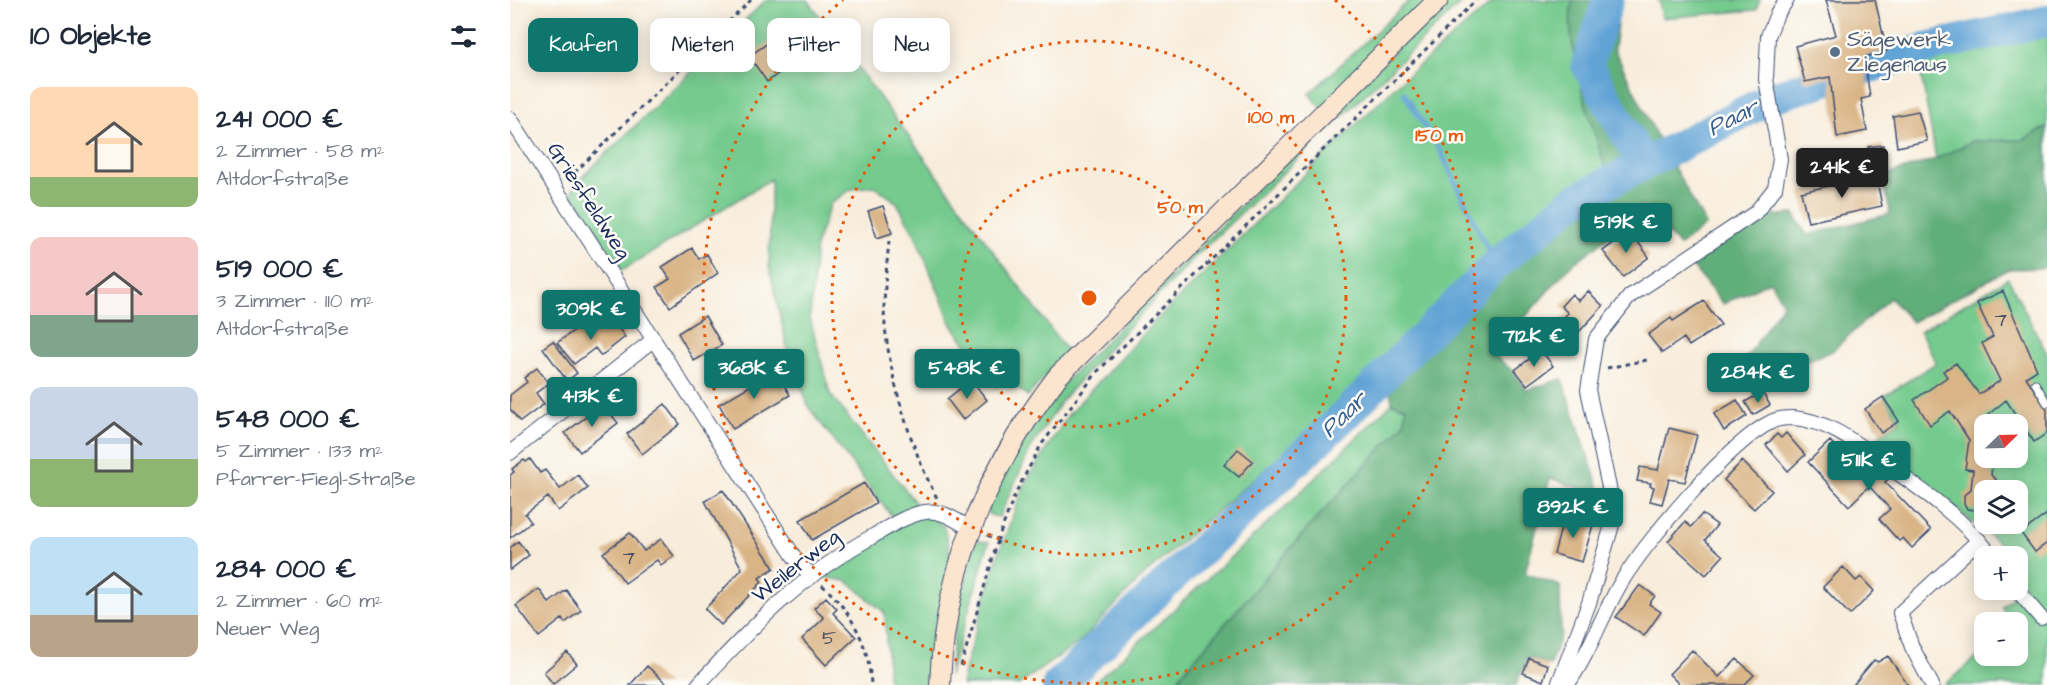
<!DOCTYPE html>
<html lang="de">
<head>
<meta charset="utf-8">
<style>
	:root { --surface:#fff; --page:#f2f2f3; --text:#1f2937; --muted:#747a83; --accent:#0f766e }
	body { margin:0; font-family:"Architects Daughter",sans-serif; background:var(--page); color:var(--text); height:100vh; display:flex; flex-direction:column; font-size:22px; white-space:nowrap }
	* { box-sizing:border-box; margin:0 }
	p { font-size:20px; color:var(--muted) }
	.icon { flex:none; width:33px; height:33px; fill:none; stroke:currentColor; stroke-width:2; stroke-linecap:round; stroke-linejoin:round }
	.map { position:relative; flex:1; overflow:hidden }
	.drawer { display:flex; flex-direction:column; background:var(--surface); width:510px }
	.drawer>* { flex:none }
	.top-card { position:absolute; left:18px; top:18px; width:570px; height:54px; display:flex; gap:12px }
	.needle { width:39px; rotate:67deg }
	.fabs { position:absolute; left:1464px; top:414px; display:grid; gap:12px }
	.fabs a { display:grid; place-items:center; width:54px; height:54px; border-radius:12px; background:var(--surface); box-shadow:0 3px 15px #0003; font-size:30px }
	.price { position:absolute; translate:-50% -51px; padding:0 14px; border-radius:6px; background:var(--accent); color:#fff; font-size:20px; line-height:39px; filter:drop-shadow(0 2px 3px #0008) }
	.price::after { content:''; position:absolute; left:50%; top:36px; width:18px; height:14px; margin-left:-9px; background:inherit; clip-path:polygon(0 0,100% 0,50% 100%) }
	.price.on { background:#222; color:#fff }
	ul { padding:0; list-style:none }
	li { display:flex; align-items:center; gap:18px; height:150px; padding:0 30px }
	li span { display:grid; place-items:center; flex:none; width:168px; height:120px; border-radius:12px; color:#555 }
	li>.icon { margin-inline-start:auto }
	span .icon { width:72px; height:72px; fill:#fffc; stroke-width:1 }
	li b { font-size:26px }
	h2 { display:flex; justify-content:space-between; align-items:center; height:72px; padding:0 30px; font-size:26px }
	.tag { padding:0 21px; border-radius:12px; background:var(--surface); box-shadow:0 3px 15px #0003; font-size:21px; line-height:54px }
	.tag.on { background:var(--accent); color:#fff }
	main { display:flex; flex:1; min-height:0 }
	.map>svg:first-child { display:block }
	.green { fill:#75ca8e; stroke:#487c76; stroke-width:1.5; fill-rule:evenodd }
	.forest { fill:#60ae79; stroke:#3e6e6c; stroke-width:1.5 }
	.lines { fill:none; stroke-linecap:round; stroke-linejoin:round }
	.stream { stroke:#61a3d5; stroke-width:5 }
	.river { stroke:#61a3d5; stroke-width:32 }
	.building { fill:#d9b485 }
	.lane-casing { stroke:#3c4c71; stroke-width:9 }
	.street-casing { stroke:#3c4c71; stroke-width:16 }
	.secondary-casing { stroke:#3c4c71; stroke-width:22 }
	.path { stroke:#3c4c71; stroke-width:3; stroke-dasharray:4.5 4.5; stroke-linecap:butt }
	.lane { stroke:#fff; stroke-width:7 }
	.street { stroke:#fff; stroke-width:14 }
	.secondary { stroke:#fce5cf; stroke-width:20 }
	.ring { fill:none; stroke:#e8590c; stroke-width:3; stroke-dasharray:3 6 }
	.service-dot { fill:#5c6f8a; stroke:#fdfcf7; stroke-width:2 }
	.labels { text-anchor:middle; dominant-baseline:central; stroke-width:5; stroke-linejoin:round; paint-order:stroke }
	.number-label { font-size:20px; fill:#4a5068 }
	.service-label { font-size:22px; fill:#4e5e75; stroke:#fdfcf7; text-anchor:start }
	.street-label { font-size:22px; fill:#1b2f5e; stroke:#fdfcf7 }
	.water-label { font-size:24px; font-style:italic; fill:#375d8e; stroke:#fdfcf7 }
	.centre { fill:#e8590c; stroke:#fdfcf7; stroke-width:3 }
	.ring-label { font-size:18px; text-anchor:middle; font-weight:bold; fill:#e8590c; stroke:#fdfcf7; stroke-width:5; stroke-linejoin:round; paint-order:stroke }
</style>
</head>
<body>
<main>
<section class="drawer">
<h2>10 Objekte<svg class="icon" aria-label="filters" viewBox="0 0 24 24"><path d="M4 7h16M4 17h16"/><circle cx="9" cy="7" r="2"/><circle cx="15" cy="17" r="2"/></svg></h2>
<ul>
<li><span style="background:linear-gradient(#ffd9b3 75%,#8fb573 0)"><svg class="icon" aria-label="home" viewBox="0 0 24 24"><path d="M3 11l9-7 9 7M6 9v11h12V9"/></svg></span><div><b>241 000 €</b><p>2 Zimmer · 58 m²</p><p>Altdorfstraße</p></div></li>
<li><span style="background:linear-gradient(#f6c9c9 65%,#7fa58c 0)"><svg class="icon" aria-label="home" viewBox="0 0 24 24"><path d="M3 11l9-7 9 7M6 9v11h12V9"/></svg></span><div><b>519 000 €</b><p>3 Zimmer · 110 m²</p><p>Altdorfstraße</p></div></li>
<li><span style="background:linear-gradient(#c9d6e8 60%,#8fb573 0)"><svg class="icon" aria-label="home" viewBox="0 0 24 24"><path d="M3 11l9-7 9 7M6 9v11h12V9"/></svg></span><div><b>548 000 €</b><p>5 Zimmer · 133 m²</p><p>Pfarrer-Fiegl-Straße</p></div></li>
<li><span style="background:linear-gradient(#bfe0f5 65%,#b9a48a 0)"><svg class="icon" aria-label="home" viewBox="0 0 24 24"><path d="M3 11l9-7 9 7M6 9v11h12V9"/></svg></span><div><b>284 000 €</b><p>2 Zimmer · 60 m²</p><p>Neuer Weg</p></div></li>
</ul>
</section>
<div class="map">
<svg width="1537" height="685" viewBox="0 0 1537 685">
	<rect width="100%" height="100%" fill="#fdfcf7"/>
	<filter id="ink" filterUnits="userSpaceOnUse"><feTurbulence type="fractalNoise" baseFrequency=".0167" numOctaves="2"/><feDisplacementMap in="SourceGraphic" scale="12" xChannelSelector="R" yChannelSelector="G"/><feConvolveMatrix kernelMatrix="1 2 1 2 8 2 1 2 1" color-interpolation-filters="sRGB"/></filter>
	<filter id="wash" filterUnits="userSpaceOnUse"><feTurbulence type="fractalNoise" baseFrequency=".008" numOctaves="4" result="noise"/><feDisplacementMap in="SourceGraphic" scale="24" xChannelSelector="R" yChannelSelector="G"/><feGaussianBlur stdDeviation="1.35" result="paint"/><feColorMatrix in="noise" values="0 0 0 0 0 0 0 0 0 0 0 0 0 0 0 0 0 1.4 0 .05"/><feComposite in="paint" operator="in"/></filter>
	<g filter="url(#wash)">
		<rect width="100%" height="100%" fill="#f8eddc"/>
		<!-- green -->
		<path class="green" d="M256,0H298L557,351L518,396L469,361L442,325L405,235L387,203L365,186L342,189L321,203L306,244L300,318L320,394L408,506L384,519L299,408L277,347L259,267L261,179L112,271L61,193L71,178Z
			M900,0H924L813,109L799,94Z
			M935,0H954L687,255L593,354L553,399L522,446L489,517L480,515L477,509L509,446L545,392Z
			M985,0H1063C1051,37 1084,131 1096,170L1040,200L979,262L854,377L826,407L632,577L571,641L508,685H452L454,670L487,558L515,483L558,415L644,322L830,140L889,83Z
			M1149,0H1250L1246,10L1152,18Z
			M1537,28V127L1513,140L1463,141L1426,159L1409,62Z
			M1498,278L1537,354V685H1434L1474,652V656H1508V622H1502L1492,607L1514,585L1508,573V556H1497L1489,543L1407,478L1366,441L1370,435L1390,421L1374,396L1426,363L1410,331ZM1474,424H1508V458H1474ZM1474,490H1508V524H1474Z
			M882,403L896,407L894,424L798,528L671,675L666,685H582L771,511Z
			M416,512L434,527L440,553L420,685H378L375,613L337,581L311,577L327,556Z
			M466,541L479,542L439,676C443,630 452,586 466,541Z"/>
		<!-- forest -->
		<path class="forest" d="M1063,0H1110L1104,49L1150,143L1096,170C1084,131 1051,37 1063,0Z
			M1537,127V268L1499,269L1402,322L1380,298L1322,351L1235,384L1229,368L1273,304L1260,281L1213,304L1178,261L1250,216L1284,214L1297,235L1380,214L1373,176L1426,159L1463,141L1513,140Z
			M1158,156L1196,225L1169,246L1132,205L1091,243L1059,267L983,354L1003,371L1017,390L1052,379L1092,497L1040,478L1015,573L1050,586L1051,634L1040,665L1018,657L1006,685H666L671,675L798,528L894,424L896,407L882,403L877,373L973,277L1040,220Z"/>
		<g class="lines">
			<!-- stream -->
			<path class="stream" d="M894,93L932,154L985,265"/>
			<!-- river -->
			<path class="river" d="M1098,0L1077,65L1133,164
				M1348,71L1424,46L1537,21
				M548,685L833,417L985,265L1065,200L1265,96L1316,80"/>
		</g>
		<g id="blocks">
			<!-- building -->
			<path class="building" d="M1316,0H1365L1377,51L1354,57L1360,97L1351,99L1357,131L1327,137L1320,77L1295,82L1285,46L1326,35Z
				M264,39L281,64L257,82L239,56Z
				M1408,111L1417,141L1387,147L1383,116Z
				M1373,145L1375,158L1361,161L1358,147Z
				M1366,176L1372,206L1298,222L1291,192Z
				M373,206L382,233L367,238L358,211Z
				M1120,231L1139,257L1113,277L1093,251Z
				M182,248L189,259L197,254L208,273L160,307L147,287L160,279L152,267Z
				M1078,291L1093,306L1067,334L1051,320L1058,313L1051,306L1062,294L1069,301Z
				M1493,291L1527,370L1516,377L1537,410V433L1524,442L1496,400L1474,418V458H1483L1481,475L1496,490H1474V504L1466,510L1457,509L1454,503V495L1461,489L1463,470L1455,469L1459,440L1440,411L1420,425L1404,400L1437,377L1433,371L1446,363L1469,394L1490,381L1472,343L1483,337L1467,303Z
				M1194,301L1211,325L1179,346L1174,338L1152,353L1138,335L1161,318L1163,321Z
				M195,316L212,345L184,361L168,333Z
				M100,317L115,337L91,356L85,348L64,364L47,343L69,327L76,336Z
				M43,341L67,373L57,381L33,348Z
				M1031,350L1043,366L1017,385L1005,370Z
				M27,368L39,383L26,393L34,404L10,422L0,409V395L17,382L14,378Z
				M265,371L280,395L223,429L209,404Z
				M461,380L477,400L453,420L437,399Z
				M1252,392L1260,405L1243,415L1235,402Z
				M1373,397L1389,421L1371,433L1355,409Z
				M1227,400L1237,416L1214,431L1204,414Z
				M93,404L108,423L70,452L55,433Z
				M155,404L170,424L132,454L117,434Z
				M1159,428L1187,435L1175,482L1159,479L1152,504L1140,501L1144,487L1140,486L1141,483L1127,481L1130,467L1148,470Z
				M1276,433L1295,455L1278,471L1256,445L1267,434L1271,438Z
				M1320,441L1340,462L1343,460L1357,475L1365,468L1379,478L1375,482L1421,530L1402,548L1393,538L1389,541L1369,519L1380,509L1359,486L1339,506L1298,462Z
				M728,449L743,461L729,477L714,465Z
				M20,459L30,473L35,470L50,489L68,475L78,488L48,511L38,497L15,514L21,522L0,538V475L4,472L2,469L14,460L16,462Z
				M1232,461L1262,491L1244,509L1214,480Z
				M354,483L366,503L302,540L290,520Z
				M213,490L264,568L249,578L252,582L211,625L195,609L232,569L195,501Z
				M1192,514L1207,525L1195,540L1213,556L1196,575L1158,541L1175,522L1181,527Z
				M1537,514V543L1525,552L1511,533Z
				M1054,517L1083,525L1072,562L1044,554Z
				M120,533L134,551L151,539L164,556L151,565L147,560L115,583L93,553Z
				M8,541L19,555L0,570V548Z
				M1333,567L1346,581L1351,577L1364,591L1340,615L1313,587Z
				M1130,585L1145,596L1139,604L1151,612L1134,636L1106,617Z
				M29,589L39,603L56,590L71,610L55,623L52,619L29,637L6,606Z
				M316,597L327,609L323,613L346,637L316,665L292,639L314,618L304,608Z
				M1182,650L1209,677L1227,659L1244,675L1234,685H1170L1159,674Z
				M57,652L67,664L43,684L34,672Z
				M1378,656L1398,685H1343L1364,660L1368,662Z
				M1019,658L1038,665L1033,681L1013,673Z
				M137,666L158,685H120Z"/>
		</g>
	</g>
	<g filter="url(#ink)">
		<use href="#blocks" fill-opacity="0" stroke="#3c4c71" stroke-width="1.5"/>
		<g class="lines">
			<defs>
				<path id="lane" d="M1525,383L1537,403"/>
				<path id="street" d="M0,118L285,558L301,576
					M0,453L144,339
					M1507,590L1531,618
					M188,685C243,625 293,574 365,535C380,526 397,515 415,512C431,509 447,521 461,529
					M1048,685L1079,603L1105,515L1078,390L1086,339L1120,296L1245,213L1265,188L1270,159L1256,79L1258,36L1267,14L1277,0
					M1057,685C1080,653 1092,614 1112,581C1136,541 1220,442 1261,422C1266,419 1277,418 1283,418C1317,420 1346,443 1372,462C1411,489 1453,518 1482,556
					M1422,685L1402,647L1390,613L1469,540"/>
				<path id="secondary" d="M430,685C434,569 478,467 548,376L928,0"/>
			</defs>
			<!-- lane casing -->
			<use href="#lane" class="lane-casing"/>
			<!-- street casing -->
			<use href="#street" class="street-casing"/>
			<!-- secondary casing -->
			<use href="#secondary" class="secondary-casing"/>
			<!-- path -->
			<path class="path" d="M58,179L241,0
				M379,241C377,262 375,283 374,305C374,361 400,448 427,498
				M1097,368L1137,360
				M1473,502L1474,504
				M477,535L488,539L505,494L531,445L588,371L966,0
				M312,585C342,612 359,644 361,685
				M451,666L488,540"/>
			<!-- lane -->
			<use href="#lane" class="lane"/>
			<!-- street -->
			<use href="#street" class="street"/>
			<!-- secondary -->
			<use href="#secondary" class="secondary"/>
		</g>
	</g>
	<!-- distance rings -->
	<g class="ring">
		<circle cx="579" cy="298" r="129"/>
		<circle cx="579" cy="298" r="257"/>
		<path d="M825 0A386 386 0 1 1 333 0"/>
	</g>
	<!-- markers -->
	<circle class="service-dot" cx="1325" cy="52" r="6"/>
	<g class="labels">
		<!-- number labels -->
		<g class="number-label">
			<text x="1491" y="320">7</text>
			<text x="119" y="558">7</text>
			<text x="319" y="638">5</text>
		</g>
		<!-- service labels -->
		<g class="service-label">
			<text x="1337" y="39">Sägewerk<tspan x="1337" dy="25">Ziegenaus</tspan></text>
		</g>
		<!-- street labels -->
		<g class="street-label">
			<text transform="translate(79 201) rotate(57)">Griesfeldweg</text>
			<text transform="translate(286 566) rotate(-38)">Weilerweg</text>
		</g>
		<!-- water labels -->
		<g class="water-label">
			<text transform="translate(1223 118) rotate(-27)">Paar</text>
			<text transform="translate(834 415) rotate(-44)">Paar</text>
		</g>
	</g>
	<circle cx="579" cy="298" r="9" class="centre"/>
	<g class="ring-label">
		<text x="761" y="123">100 m</text>
		<text x="929" y="141">150 m</text>
		<text x="670" y="213">50 m</text>
	</g>
</svg>
<div class="fabs">
<a><svg class="needle" viewBox="-14 -14 28 28"><path d="M0-13l5 13h-10z" fill="#e53935"/><path d="M0 13l5-13h-10z" fill="#747a83"/></svg></a>
<a><svg class="icon" aria-label="layers" viewBox="0 0 24 24"><path d="M12 4l9 5-9 5-9-5zM3 14l9 5 9-5"/></svg></a>
<a>+</a>
<a>−</a>
</div>
<b class="price on" style="left:1332px;top:199px">241K €</b>
<b class="price" style="left:1116px;top:254px">519K €</b>
<b class="price" style="left:81px;top:341px">309K €</b>
<b class="price" style="left:1024px;top:368px">712K €</b>
<b class="price" style="left:244px;top:400px">368K €</b>
<b class="price" style="left:457px;top:400px">548K €</b>
<b class="price" style="left:1248px;top:404px">284K €</b>
<b class="price" style="left:82px;top:428px">413K €</b>
<b class="price" style="left:1359px;top:492px">511K €</b>
<b class="price" style="left:1063px;top:539px">892K €</b>
<div class="top-card">
<a class="tag on">Kaufen</a>
<a class="tag">Mieten</a>
<a class="tag">Filter</a>
<a class="tag">Neu</a>
</div>
</div>
</main>
</body>
</html>
